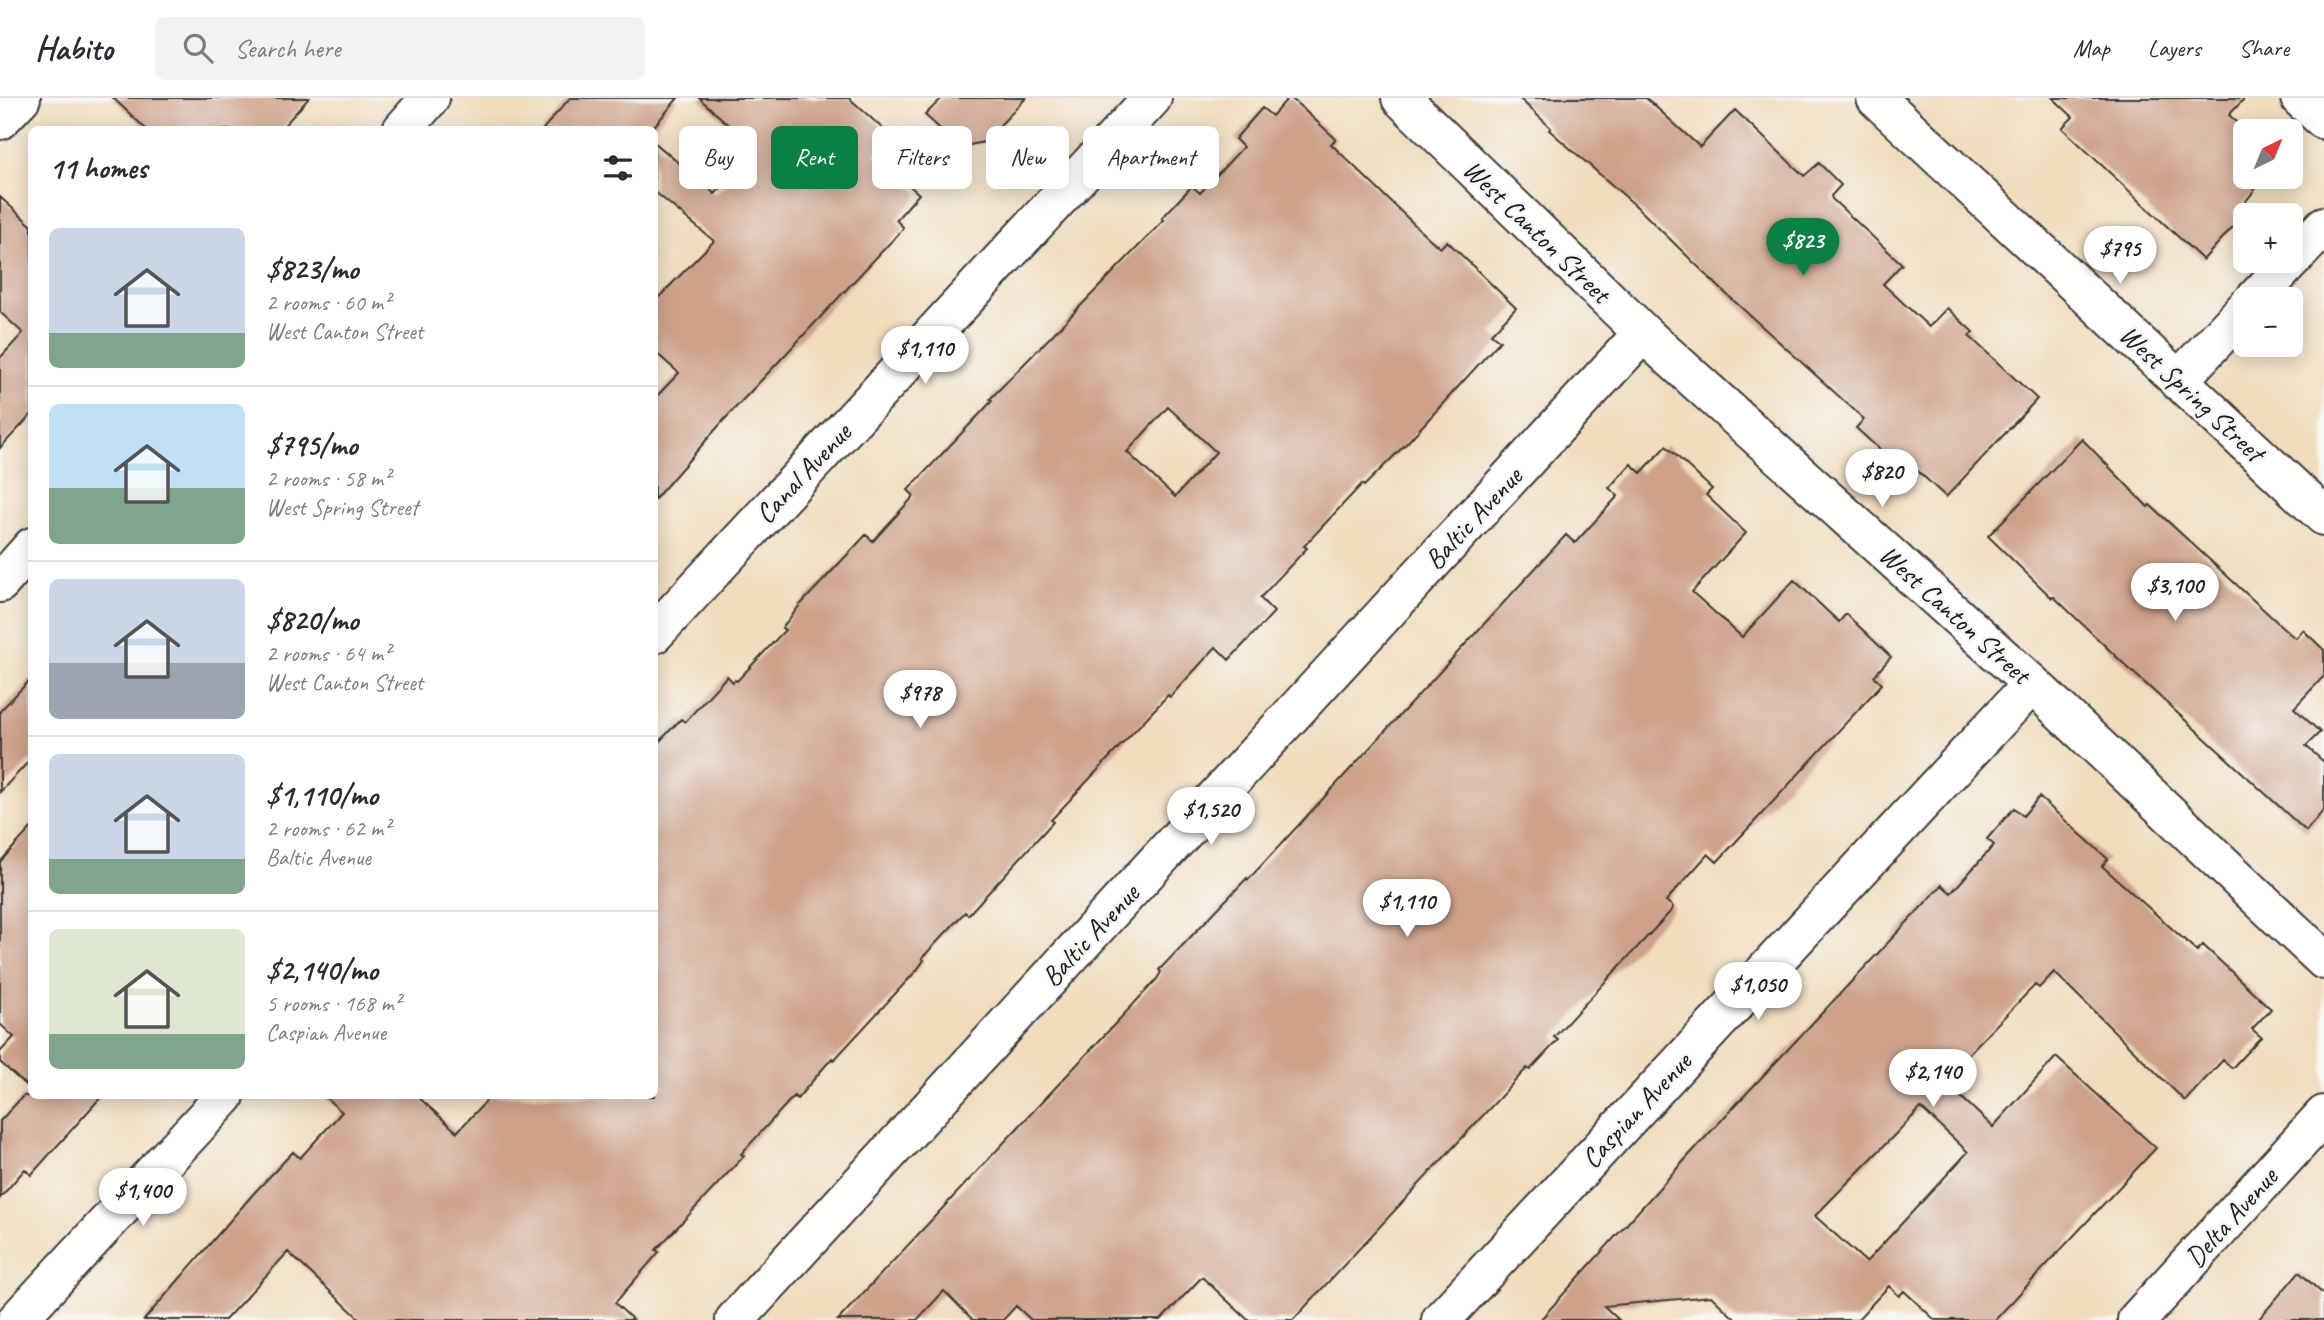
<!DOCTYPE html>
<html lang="en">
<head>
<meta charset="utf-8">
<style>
	:root { --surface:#fff; --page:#f2f2f3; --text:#2b2b33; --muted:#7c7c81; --line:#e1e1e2; --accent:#0b8043 }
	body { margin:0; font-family:Caveat,sans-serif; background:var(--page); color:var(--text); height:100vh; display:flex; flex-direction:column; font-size:26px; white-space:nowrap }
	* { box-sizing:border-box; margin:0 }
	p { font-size:23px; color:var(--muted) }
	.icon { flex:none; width:38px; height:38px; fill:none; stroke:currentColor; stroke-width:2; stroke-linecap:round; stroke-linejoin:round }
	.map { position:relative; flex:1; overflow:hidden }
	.sheet { position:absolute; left:28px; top:28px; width:630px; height:973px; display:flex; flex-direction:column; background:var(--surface); border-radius:10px; box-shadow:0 4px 18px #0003 }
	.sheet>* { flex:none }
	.banner { position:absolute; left:679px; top:28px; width:665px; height:63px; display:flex; gap:14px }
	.needle { width:46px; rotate:43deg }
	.buttons { position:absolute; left:2233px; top:21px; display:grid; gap:14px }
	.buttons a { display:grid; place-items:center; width:70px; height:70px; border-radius:10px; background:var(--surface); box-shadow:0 4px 18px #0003; font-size:35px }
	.price { position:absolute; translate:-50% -60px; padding:0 16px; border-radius:24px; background:#fff; color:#222; font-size:23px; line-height:46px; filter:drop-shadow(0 2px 4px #0008) }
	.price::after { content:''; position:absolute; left:50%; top:42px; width:21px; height:16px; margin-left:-10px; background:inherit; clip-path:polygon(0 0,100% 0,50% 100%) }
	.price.active { background:var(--accent); color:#fff }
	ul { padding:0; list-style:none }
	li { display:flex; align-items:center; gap:21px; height:175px; padding:0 21px }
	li+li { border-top:2px solid var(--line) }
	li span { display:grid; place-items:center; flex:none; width:196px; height:140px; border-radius:10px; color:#555 }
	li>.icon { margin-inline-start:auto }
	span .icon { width:84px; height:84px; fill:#fffc; stroke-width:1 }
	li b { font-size:30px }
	h2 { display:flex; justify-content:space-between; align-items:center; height:84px; padding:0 21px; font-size:30px }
	.chip { padding:0 24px; border-radius:10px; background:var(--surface); box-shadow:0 4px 18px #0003; font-size:24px; line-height:63px }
	.chip.active { background:var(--accent); color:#fff }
	header { display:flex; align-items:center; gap:42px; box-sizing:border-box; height:98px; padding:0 35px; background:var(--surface); border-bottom:2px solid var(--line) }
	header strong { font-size:33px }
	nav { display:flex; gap:38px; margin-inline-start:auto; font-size:24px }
	.search { width:490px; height:63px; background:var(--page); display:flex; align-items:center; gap:18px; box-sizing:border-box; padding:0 24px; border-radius:10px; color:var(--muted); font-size:26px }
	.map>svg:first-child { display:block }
	.building { fill:#cea28a; fill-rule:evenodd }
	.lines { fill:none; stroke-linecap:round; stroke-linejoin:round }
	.minor-casing { stroke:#3c3934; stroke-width:42 }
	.major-casing { stroke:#3c3934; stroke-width:42 }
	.minor { stroke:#fff; stroke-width:38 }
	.major { stroke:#fff; stroke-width:38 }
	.labels { text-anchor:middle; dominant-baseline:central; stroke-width:5; stroke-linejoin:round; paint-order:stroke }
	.street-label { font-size:28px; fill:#1c1c1c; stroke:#f6f6f2 }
</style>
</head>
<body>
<header>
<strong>Habito</strong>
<div class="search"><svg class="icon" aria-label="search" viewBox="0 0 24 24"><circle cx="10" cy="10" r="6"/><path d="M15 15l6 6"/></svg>Search here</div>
<nav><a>Map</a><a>Layers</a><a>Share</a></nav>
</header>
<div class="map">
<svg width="2324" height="1222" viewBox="0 0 2324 1222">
	<rect width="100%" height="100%" fill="#f6f6f2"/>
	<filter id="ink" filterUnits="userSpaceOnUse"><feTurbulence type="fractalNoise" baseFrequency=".0143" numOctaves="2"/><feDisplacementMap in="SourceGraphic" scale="14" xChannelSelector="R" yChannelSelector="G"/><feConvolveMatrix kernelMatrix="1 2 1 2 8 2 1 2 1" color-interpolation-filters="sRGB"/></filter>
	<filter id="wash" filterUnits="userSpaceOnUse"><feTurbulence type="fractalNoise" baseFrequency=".00686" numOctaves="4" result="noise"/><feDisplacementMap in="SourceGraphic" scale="28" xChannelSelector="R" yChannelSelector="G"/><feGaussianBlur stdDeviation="1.57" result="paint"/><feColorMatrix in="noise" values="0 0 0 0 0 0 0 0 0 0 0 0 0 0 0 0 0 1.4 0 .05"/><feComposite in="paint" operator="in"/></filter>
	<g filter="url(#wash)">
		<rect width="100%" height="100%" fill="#f1ddbe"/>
		<g id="blocks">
			<!-- building -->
			<path class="building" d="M113,0H309L280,32H147Z
				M570,0H678L651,32H542Z
				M699,0H849L891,38L874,56L919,96L896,122L903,129L902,132L723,323L654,402V301L679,275L654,253V204L714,143L654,93V44L715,96L757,53Z
				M942,0H1026L984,44L960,49L925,17Z
				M1288,0H1291L1336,41L1331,46L1419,131L1440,150L1447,143L1516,210L1491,236L1500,243L1406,346L1364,388L1362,386L1304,448L1307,450L1260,500L1274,514L1229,562L1216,549L1170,599L1168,597L1051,722L1053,724L968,817L965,814L922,860L924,862L917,872L834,962L832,960L797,1001L794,998L741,1056L744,1058L656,1152L659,1154L615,1205L633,1222H361L288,1154L225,1222H144L254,1095L293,1054L300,1060L342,1014L324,998H417L457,1034L491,998H654V649L681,621L685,624L727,578L733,584L735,582L737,583L785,532L782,530L800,507L866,437L873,443L914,398L908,392L992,303L990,301L1164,122L1162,120L1192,88L1200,95L1243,49L1235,41L1262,10L1272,18ZM1168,309L1216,354L1175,399L1127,354Z
				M1519,0H1646L1700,49L1735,12L1804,78L1819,65L1841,87L1831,98L1832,101L1902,166L1883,186L1929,229L1947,210L1973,234L1969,238L2037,301L1946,399L1908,364L1900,370L1856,330L1864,321L1723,193L1635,107L1549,32L1551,30Z
				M2053,0H2245L2229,17L2247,33H2245V79H2265L2243,107L2248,112L2203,162L2062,30L2073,19Z
				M0,99L32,128V316L0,350V260L23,235L0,214Z
				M2082,341L2148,409L2150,407L2290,536L2296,540L2303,532L2324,552V578L2294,610L2320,634L2306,648L2324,664V712L2306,733L2123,565L2054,499L2052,500L1988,438Z
				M1666,348L1712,391L1706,397L1746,435L1692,494L1742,539L1794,482L1839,524L1846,516L1891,559L1874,578L1882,586L1717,764L1708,756L1666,803L1673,809L1672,812L1554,939L1558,942L1530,972L1527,970L1293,1222H1248L1202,1179L1161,1222H1031L1016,1208L1003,1222H973L944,1193L917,1222H838L1157,881L1161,874L1159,872L1247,780L1248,782L1566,437L1575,445L1618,398L1609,390L1631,366L1641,375Z
				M32,580V660L0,694V613Z
				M2039,699L2108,761L2102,768L2197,853L2203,847L2271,911L2252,931L2261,939L2232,970L2223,962L2185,1003L2054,874L2039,890L2035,887L1943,982L1993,1029L2056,959L2156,1050L1995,1222H1935L1904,1193L1899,1198L1889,1188L1857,1222H1736L1711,1198L1604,1208L1619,1222H1540L1701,1044L1942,787L1951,795L1994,747L1987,741L2014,710L2023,718ZM1921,1010L1968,1054L1866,1164L1815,1118Z
				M32,729V993L0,964V954L14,939L0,926V764Z
				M23,998H102L31,1077L25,1071L0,1100V1023Z
				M2299,1174L2324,1197V1222H2258Z"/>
		</g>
	</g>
	<g filter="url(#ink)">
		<use href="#blocks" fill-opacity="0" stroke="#3c3934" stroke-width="2"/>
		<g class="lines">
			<defs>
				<path id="minor" d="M1401,0L1643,235L2032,586L2324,862
					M1876,0L2324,418
					M2300,0L2324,22
					M402,32L430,0
					M2255,201L2324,128
					M2178,283L2245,211
					M0,485L32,449
					M654,536L1152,0
					M17,1222L225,998
					M735,1222L1643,235
					M1441,1222L2032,586
					M2137,1222L2324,1017"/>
				<path id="major" d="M0,22L21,0"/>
			</defs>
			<!-- minor casing -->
			<use href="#minor" class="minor-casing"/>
			<!-- major casing -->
			<use href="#major" class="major-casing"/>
			<!-- minor -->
			<use href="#minor" class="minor"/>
			<!-- major -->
			<use href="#major" class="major"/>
		</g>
	</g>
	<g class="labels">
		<!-- street labels -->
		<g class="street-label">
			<text transform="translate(1537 133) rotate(44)">West Canton Street</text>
			<text transform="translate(2192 295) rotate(43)">West Spring Street</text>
			<text transform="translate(803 375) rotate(-47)">Canal Avenue</text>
			<text transform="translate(1473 420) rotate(-47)">Baltic Avenue</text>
			<text transform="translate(1955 516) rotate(42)">West Canton Street</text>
			<text transform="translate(1090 837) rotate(-47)">Baltic Avenue</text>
			<text transform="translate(1636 1012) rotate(-47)">Caspian Avenue</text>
			<text transform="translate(2231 1119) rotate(-48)">Delta Avenue</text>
		</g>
	</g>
</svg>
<div class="buttons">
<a><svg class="needle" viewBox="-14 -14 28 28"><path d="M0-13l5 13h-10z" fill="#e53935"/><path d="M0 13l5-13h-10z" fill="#7c7c81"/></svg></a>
<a>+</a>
<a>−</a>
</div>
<b class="price active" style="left:1803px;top:180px">$823</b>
<b class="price" style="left:2120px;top:188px">$795</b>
<b class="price" style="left:925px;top:288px">$1,110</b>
<b class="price" style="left:1882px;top:411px">$820</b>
<b class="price" style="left:2175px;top:525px">$3,100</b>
<b class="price" style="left:920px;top:632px">$978</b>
<b class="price" style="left:1211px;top:749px">$1,520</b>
<b class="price" style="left:1407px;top:841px">$1,110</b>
<b class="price" style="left:1758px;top:924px">$1,050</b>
<b class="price" style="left:1933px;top:1011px">$2,140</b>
<b class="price" style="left:143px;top:1130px">$1,400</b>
<div class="banner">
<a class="chip">Buy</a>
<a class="chip active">Rent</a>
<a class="chip">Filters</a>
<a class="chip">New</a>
<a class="chip">Apartment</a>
</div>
<section class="sheet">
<h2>11 homes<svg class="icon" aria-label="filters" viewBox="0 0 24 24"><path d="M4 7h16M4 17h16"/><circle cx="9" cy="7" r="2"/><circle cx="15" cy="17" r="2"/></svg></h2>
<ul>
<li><span style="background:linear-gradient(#c9d6e8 75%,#7fa58c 0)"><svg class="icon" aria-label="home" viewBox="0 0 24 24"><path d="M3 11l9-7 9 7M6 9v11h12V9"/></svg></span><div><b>$823/mo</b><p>2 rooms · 60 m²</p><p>West Canton Street</p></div></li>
<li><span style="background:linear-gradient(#bfe0f5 60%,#7fa58c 0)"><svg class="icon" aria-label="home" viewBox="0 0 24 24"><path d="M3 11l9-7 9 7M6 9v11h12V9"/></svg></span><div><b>$795/mo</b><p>2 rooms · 58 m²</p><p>West Spring Street</p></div></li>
<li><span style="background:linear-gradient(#c9d6e8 60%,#9aa5b1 0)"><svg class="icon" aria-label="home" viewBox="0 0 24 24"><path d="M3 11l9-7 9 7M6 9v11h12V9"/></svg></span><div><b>$820/mo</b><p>2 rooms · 64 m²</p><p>West Canton Street</p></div></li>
<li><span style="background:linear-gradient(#c9d6e8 75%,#7fa58c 0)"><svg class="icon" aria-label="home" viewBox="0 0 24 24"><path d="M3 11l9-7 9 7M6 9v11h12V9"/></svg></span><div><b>$1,110/mo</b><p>2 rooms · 62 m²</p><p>Baltic Avenue</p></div></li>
<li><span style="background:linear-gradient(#dfe7d0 75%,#7fa58c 0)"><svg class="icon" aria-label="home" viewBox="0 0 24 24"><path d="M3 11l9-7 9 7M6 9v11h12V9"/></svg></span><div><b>$2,140/mo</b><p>5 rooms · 168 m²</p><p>Caspian Avenue</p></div></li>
</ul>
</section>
</div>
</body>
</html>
